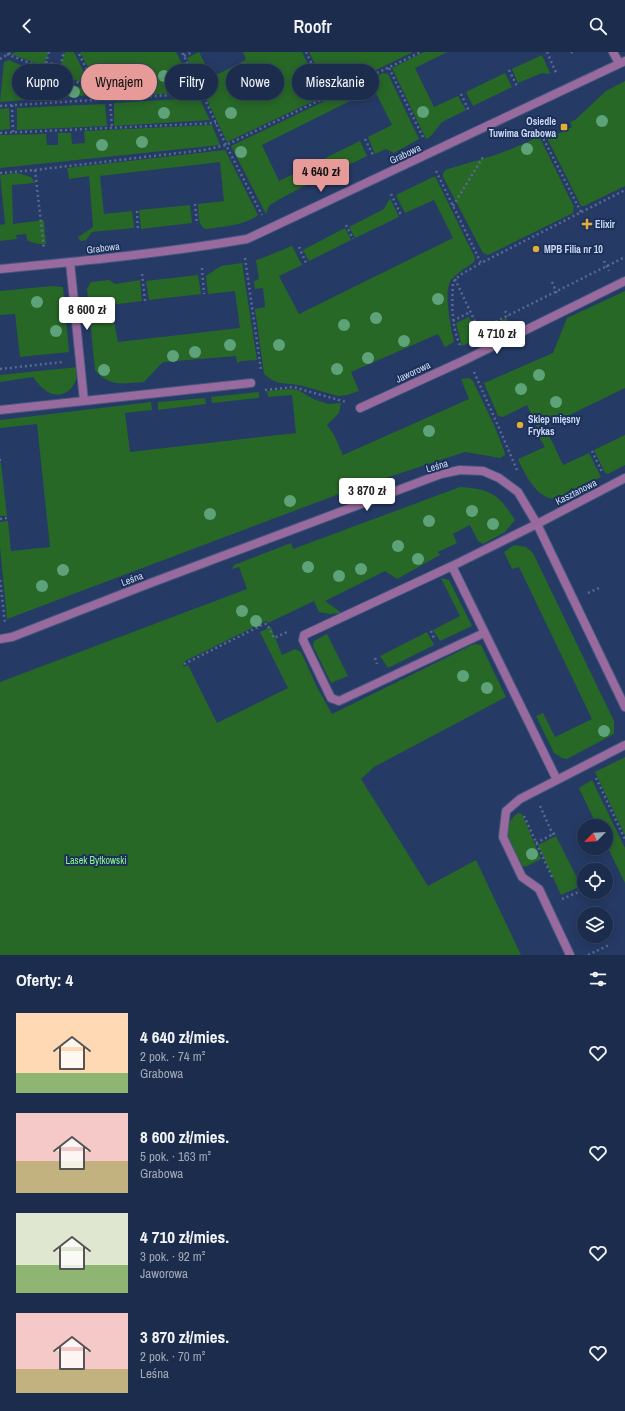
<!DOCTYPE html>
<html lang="pl">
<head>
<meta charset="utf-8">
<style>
	:root { --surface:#1c2c4c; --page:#253453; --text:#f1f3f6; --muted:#a0a7b5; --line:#3a4864; --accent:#e69b98 }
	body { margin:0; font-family:"Archivo Narrow",sans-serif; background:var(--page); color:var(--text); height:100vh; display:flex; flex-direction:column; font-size:15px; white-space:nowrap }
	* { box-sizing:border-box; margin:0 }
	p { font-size:13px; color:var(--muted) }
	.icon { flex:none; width:22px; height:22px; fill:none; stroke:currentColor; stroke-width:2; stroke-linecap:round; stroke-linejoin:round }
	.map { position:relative; height:903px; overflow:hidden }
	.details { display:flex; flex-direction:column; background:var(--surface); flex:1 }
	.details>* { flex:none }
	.guide { position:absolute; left:12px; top:12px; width:400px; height:36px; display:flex; gap:8px }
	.needle { width:26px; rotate:246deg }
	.tools { position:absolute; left:577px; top:767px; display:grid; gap:8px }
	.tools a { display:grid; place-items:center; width:36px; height:36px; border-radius:50%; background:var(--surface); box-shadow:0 2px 10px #0003,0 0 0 1px var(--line); font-size:20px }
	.price { position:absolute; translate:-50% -34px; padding:0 9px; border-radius:4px; background:#fff; color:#222; font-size:13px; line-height:26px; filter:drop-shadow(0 1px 2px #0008) }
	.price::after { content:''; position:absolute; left:50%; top:24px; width:12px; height:9px; margin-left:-6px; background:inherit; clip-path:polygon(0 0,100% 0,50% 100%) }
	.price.on { background:var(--accent); color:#111 }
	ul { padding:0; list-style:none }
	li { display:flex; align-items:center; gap:12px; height:100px; padding:0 16px }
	li span { display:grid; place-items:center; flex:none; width:112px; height:80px; border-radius:0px; color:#555 }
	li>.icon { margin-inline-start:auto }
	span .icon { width:48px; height:48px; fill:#fffc; stroke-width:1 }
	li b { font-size:17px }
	h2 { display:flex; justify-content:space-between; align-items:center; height:48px; padding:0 16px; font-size:17px }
	.tag { padding:0 14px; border-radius:18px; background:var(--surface); box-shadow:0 2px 10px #0003,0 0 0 1px var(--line); font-size:14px; line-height:36px }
	.tag.on { background:var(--accent); color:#111 }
	header { display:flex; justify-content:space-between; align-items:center; height:52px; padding:0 16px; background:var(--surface); font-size:18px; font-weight:600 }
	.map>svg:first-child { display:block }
	.green { fill:#276827 }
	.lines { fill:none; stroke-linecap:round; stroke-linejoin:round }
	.lane-casing { stroke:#43577f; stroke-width:10 }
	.street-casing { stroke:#43577f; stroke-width:10 }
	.path { stroke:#576a90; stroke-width:2.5; stroke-dasharray:2 3; stroke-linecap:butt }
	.lane { stroke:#996a9e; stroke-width:8 }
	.street { stroke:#996a9e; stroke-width:8 }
	.tree { fill:#5ea279 }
	.poi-dot { fill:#e3ae35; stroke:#1c305a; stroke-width:1.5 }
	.labels { text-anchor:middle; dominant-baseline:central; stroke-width:4; stroke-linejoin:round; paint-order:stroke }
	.poi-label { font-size:10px; font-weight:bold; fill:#cbd9f3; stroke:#1c305a; text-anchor:start }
	.street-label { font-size:10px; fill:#cbd9f3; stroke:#1c305a }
	.park-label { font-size:10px; fill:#8cf88a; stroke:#1c305a }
</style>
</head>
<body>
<header><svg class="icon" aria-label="back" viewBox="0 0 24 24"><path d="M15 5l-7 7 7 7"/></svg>Roofr<svg class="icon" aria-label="search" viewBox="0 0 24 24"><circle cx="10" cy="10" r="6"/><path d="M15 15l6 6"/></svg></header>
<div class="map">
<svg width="625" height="903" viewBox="0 0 625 903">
	<rect width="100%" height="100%" fill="#253a65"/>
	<!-- green -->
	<path class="green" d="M16,0H49L45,10L50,11L48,16L11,2Z
		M65,0H74L91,35L53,18L54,13L60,15Z
		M80,0H176L196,40L107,45L95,29Z
		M199,0L212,25L246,8L243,0H302L324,44L227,90L187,6Z
		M309,0H413L329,41Z
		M424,0H447L415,16L434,55L458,44L466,58L442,70L431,84L426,87L392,16Z
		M542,3L550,21L548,22L542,21L518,31L512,17Z
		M9,8L34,19L33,22L40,24L42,21L92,40L91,43L0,50L4,10Z
		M383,21L388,22L419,87L394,101L386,97L375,102L368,85L392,73L374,37L262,93L279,129L306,116L312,130L278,148L269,154L266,162L231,94Z
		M505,21L512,35L473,54L466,40Z
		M625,29V134L584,154H581L547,86L550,81L556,78L558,82L572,75L570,70L575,68L606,39Z
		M199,46L210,68L114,74V51Z
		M105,52L107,74L17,78V56Z
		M9,56L10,77L0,78V57Z
		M212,73L220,93L0,116V83L46,82L47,93H58V81H71L72,92L85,91L84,79Z
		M537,85L541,88L574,155L573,161L488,203L483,201L443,125V122L445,118C477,108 508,101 537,85Z
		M360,89L367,104L320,127L313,112Z
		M225,98L258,163C243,174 224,174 206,177C197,174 199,160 198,152L224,149L220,110L100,124L104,162L132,159L134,176L92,180L86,188L81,189L79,187L78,185L93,175L89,124L69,127L67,116Z
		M17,121L31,125L35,131L12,133L13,172L44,168L46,192C38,192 34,192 27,188L26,182L16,183L17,187L0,189V173L5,172L0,123Z
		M435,124L475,206L474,210C468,214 456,222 451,228C443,239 451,277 454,290L445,295L438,282L351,320L359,339L347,343L338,344L299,333L280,331L272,328L264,322L255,257L265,255L263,236L255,237L254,229L259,227L256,208L260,207L292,194L302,213L279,224L299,262L453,186L434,148L405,161L396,143Z
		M390,146L399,165L355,186L349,175L384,157Z
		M190,153L192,171L141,177L139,158Z
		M345,176L351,188L309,209L303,198Z
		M242,211L257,308L241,309L237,311L236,304L163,310L144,330C123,331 110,336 95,318L87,237L91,230L109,228L115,232L140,228L142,249L111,253L118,290L240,276L235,239L208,242L206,224L221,214Z
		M198,223L201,242L149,248L146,229Z
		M52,234L63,235L69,300L20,305L15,262L0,263V239Z
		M625,239V336L545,375L563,413L589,401L601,425L558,447C538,449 525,423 518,407L545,395L538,383L540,382L527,353L503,365L498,364L484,331L553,301L567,266Z
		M469,265L476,281L506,266L509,272L462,294L456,271Z
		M78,315C79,329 69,346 53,342C45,340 38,332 33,325L0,330V323Z
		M469,326L473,329L494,373L504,398L505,403L500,406L465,400L355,436L7,567L0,495V470L8,469L11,499L50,495L37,372L0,376V368L151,350L152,358L125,361L130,400L296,381L292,343L268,345L267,339L290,337L298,338L313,347L328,352L341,351L339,361L327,373L334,383L343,403L469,347L461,327Z
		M259,340V346L212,351L211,345Z
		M205,346L206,352L158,358V350Z
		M625,383V413L608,422L605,421L594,398Z
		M1,410L7,464H0V411Z
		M460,435C490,437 499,442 515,468L505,480L483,492L478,489L470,473L453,482L457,491L438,500L440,503L397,527L385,519L325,549L342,561L330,562L319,560L314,549L268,571L266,569L185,609L183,615L188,613L217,671L288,636L260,580L271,575L282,603L295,597L301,600L317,635L332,662L474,592L481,593L506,645L374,715L361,727L428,834L476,808L521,903H0V630L247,537L239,515L232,517L234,513L291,491L293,497Z
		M514,493L526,495L533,501L614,669V682L567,707L562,706L554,701L536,664L543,661L555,685L592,667L519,515L512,517L504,500Z
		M441,526L449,528L472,574L440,589L433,578L460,564Z
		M427,580L434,593L388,616L380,604Z
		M327,582L348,624L331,631L313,594L314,589Z
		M625,705V783L595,720Z
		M592,728L625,796V831L606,792V774H597L579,736Z
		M518,761L522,762L541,807L525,815L519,812L506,784L508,772L514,764Z
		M556,784L581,834L561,843L538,793Z"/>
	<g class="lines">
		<defs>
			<path id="lane" d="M452,514L557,728
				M484,581L339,649L331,646L303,588L304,583L452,514L537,472
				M570,903L539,837L522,825L503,785L506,759L520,747L625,693"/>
			<path id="street" d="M613,0L619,11
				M70,210L84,349
				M0,217C83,209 165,201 247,187L625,9
				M360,356L467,307L625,229
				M0,358L251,331
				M537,472L625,426
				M0,587L12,585L148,532L441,422L460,418L483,419L499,426L518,440L537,472L625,655"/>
		</defs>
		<!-- lane casing -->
		<use href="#lane" class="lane-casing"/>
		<!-- street casing -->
		<use href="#street" class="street-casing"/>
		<!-- path -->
		<path class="path" d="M49,0L46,10L60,14L64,0H63
			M306,0L328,45
			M547,0L557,23
			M571,1L572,0
			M7,2L97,38L78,0
			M184,4L193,0
			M0,7L12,0
			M389,16L423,85
			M509,18L518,36
			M49,19L52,11
			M97,38L104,47
			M202,41L226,93L262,163
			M461,42L469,59
			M110,47L112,76
			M12,53L13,81
			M0,54L202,41L182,0
			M539,78L581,160
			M0,81L216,71
			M365,87L374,105
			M310,114L319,131
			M35,118L44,197
			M436,119L481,211L625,138
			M0,121L35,118L204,98L226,93L421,0
			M391,142L401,163
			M195,152L197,172
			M453,154L483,105
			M137,159L138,179
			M346,173L353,187
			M299,195L306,211
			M245,206L261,318
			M604,209L609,219
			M202,216L204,242
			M142,222L145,249
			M455,227L479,278L625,205
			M552,230L558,244
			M505,259L508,264
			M453,269L470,260
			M460,293C451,273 452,251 453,230L460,223L481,211
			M0,317L63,310
			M474,320L499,376L517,418
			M265,338L293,335L346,350
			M592,399L602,420
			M0,408H1
			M0,467L7,466
			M0,528L5,571
			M588,541L599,536
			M431,579L434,586
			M375,606L377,612
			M184,612L264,572H267L274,586L287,580
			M596,726L625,787
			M540,754L553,783
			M524,764L552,825
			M536,791L555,781
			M562,847L583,838
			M588,903L609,893"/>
		<!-- lane -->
		<use href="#lane" class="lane"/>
		<!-- street -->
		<use href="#street" class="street"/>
	</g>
	<!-- trees -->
	<g class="tree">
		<circle cx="331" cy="21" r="6"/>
		<circle cx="164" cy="24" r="6"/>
		<circle cx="274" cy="30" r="6"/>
		<circle cx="125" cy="34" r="6"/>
		<circle cx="74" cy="40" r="6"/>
		<circle cx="423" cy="60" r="6"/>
		<circle cx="164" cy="61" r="6"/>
		<circle cx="231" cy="61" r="6"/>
		<circle cx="602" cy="69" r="6"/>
		<circle cx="142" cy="90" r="6"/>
		<circle cx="102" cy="93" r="6"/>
		<circle cx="527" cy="97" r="6"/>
		<circle cx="241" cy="100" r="6"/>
		<circle cx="438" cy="247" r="6"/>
		<circle cx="37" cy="250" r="6"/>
		<circle cx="376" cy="266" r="6"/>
		<circle cx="344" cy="273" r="6"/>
		<circle cx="56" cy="279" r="6"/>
		<circle cx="404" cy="289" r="6"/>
		<circle cx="230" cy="293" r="6"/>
		<circle cx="279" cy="293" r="6"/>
		<circle cx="195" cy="300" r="6"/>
		<circle cx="173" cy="304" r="6"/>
		<circle cx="368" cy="306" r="6"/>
		<circle cx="337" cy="317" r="6"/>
		<circle cx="104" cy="318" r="6"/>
		<circle cx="539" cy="323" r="6"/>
		<circle cx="521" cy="337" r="6"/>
		<circle cx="556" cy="350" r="6"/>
		<circle cx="429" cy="379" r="6"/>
		<circle cx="290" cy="449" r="6"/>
		<circle cx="472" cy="459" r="6"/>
		<circle cx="210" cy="462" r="6"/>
		<circle cx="429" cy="469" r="6"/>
		<circle cx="493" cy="472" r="6"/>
		<circle cx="398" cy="494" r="6"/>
		<circle cx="418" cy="507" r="6"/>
		<circle cx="308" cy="515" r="6"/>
		<circle cx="361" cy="517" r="6"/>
		<circle cx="63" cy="518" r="6"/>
		<circle cx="339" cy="524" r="6"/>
		<circle cx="42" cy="534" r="6"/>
		<circle cx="242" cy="559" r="6"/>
		<circle cx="256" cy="569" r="6"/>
		<circle cx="463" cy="624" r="6"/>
		<circle cx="487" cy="636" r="6"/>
		<circle cx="604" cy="679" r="6"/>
		<circle cx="532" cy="802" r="6"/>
	</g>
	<!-- markers -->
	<g class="poi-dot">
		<rect x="560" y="71" width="8" height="8" rx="2"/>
		<path d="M585 166h4v4h4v4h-4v4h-4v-4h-4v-4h4z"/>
		<circle cx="536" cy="197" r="4"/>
		<circle cx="520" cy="373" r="4"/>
	</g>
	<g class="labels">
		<!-- poi labels -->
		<g class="poi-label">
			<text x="556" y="69" text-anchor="end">Osiedle<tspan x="556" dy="12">Tuwima Grabowa</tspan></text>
			<text x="595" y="172">Elixir</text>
			<text x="544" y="197">MPB Filia nr 10</text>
			<text x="528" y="367">Sklep mięsny<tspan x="528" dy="12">Frykas</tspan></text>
		</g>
		<!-- street labels -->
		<g class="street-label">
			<text transform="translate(405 102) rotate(-25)">Grabowa</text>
			<text transform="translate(103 196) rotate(-7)">Grabowa</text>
			<text transform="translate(413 320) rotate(-25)">Jaworowa</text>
			<text transform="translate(437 414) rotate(-16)">Leśna</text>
			<text transform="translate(576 440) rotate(-27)">Kasztanowa</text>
			<text transform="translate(132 527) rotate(-21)">Leśna</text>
		</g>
		<!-- park labels -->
		<g class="park-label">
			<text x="96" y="808">Lasek Bytkowski</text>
		</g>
	</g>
</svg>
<div class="tools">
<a><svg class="needle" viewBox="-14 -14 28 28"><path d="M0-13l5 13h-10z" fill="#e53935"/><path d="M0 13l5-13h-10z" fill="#a0a7b5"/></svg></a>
<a><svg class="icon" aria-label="locate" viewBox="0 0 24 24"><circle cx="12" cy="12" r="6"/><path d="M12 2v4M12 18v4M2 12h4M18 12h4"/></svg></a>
<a><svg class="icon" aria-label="layers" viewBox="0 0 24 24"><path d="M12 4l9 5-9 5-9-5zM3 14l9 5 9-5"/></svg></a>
</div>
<b class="price on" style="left:321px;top:141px">4 640 zł</b>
<b class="price" style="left:87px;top:279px">8 600 zł</b>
<b class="price" style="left:497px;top:303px">4 710 zł</b>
<b class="price" style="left:367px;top:460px">3 870 zł</b>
<div class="guide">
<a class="tag">Kupno</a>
<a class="tag on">Wynajem</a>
<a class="tag">Filtry</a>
<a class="tag">Nowe</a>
<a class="tag">Mieszkanie</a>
</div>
</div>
<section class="details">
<h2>Oferty: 4<svg class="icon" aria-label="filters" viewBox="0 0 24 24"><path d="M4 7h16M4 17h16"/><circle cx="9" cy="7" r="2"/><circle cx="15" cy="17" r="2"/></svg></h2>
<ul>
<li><span style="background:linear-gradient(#ffd9b3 75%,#8fb573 0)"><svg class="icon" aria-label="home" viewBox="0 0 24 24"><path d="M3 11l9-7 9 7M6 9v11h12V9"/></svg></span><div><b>4 640 zł/mies.</b><p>2 pok. · 74 m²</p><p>Grabowa</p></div><svg class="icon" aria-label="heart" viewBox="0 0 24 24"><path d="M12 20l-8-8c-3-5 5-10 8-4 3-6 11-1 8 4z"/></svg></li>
<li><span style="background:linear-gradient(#f6c9c9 60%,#c2b280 0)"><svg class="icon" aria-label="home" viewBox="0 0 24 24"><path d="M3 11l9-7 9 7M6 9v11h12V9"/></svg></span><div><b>8 600 zł/mies.</b><p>5 pok. · 163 m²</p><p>Grabowa</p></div><svg class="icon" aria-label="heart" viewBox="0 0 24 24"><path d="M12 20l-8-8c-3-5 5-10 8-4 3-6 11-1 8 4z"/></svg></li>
<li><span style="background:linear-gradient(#dfe7d0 65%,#8fb573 0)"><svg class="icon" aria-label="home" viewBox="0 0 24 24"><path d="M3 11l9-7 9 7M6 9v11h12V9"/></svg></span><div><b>4 710 zł/mies.</b><p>3 pok. · 92 m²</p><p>Jaworowa</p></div><svg class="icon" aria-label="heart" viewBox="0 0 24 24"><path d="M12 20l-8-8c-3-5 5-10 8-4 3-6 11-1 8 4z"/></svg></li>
<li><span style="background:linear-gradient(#f6c9c9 70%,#c2b280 0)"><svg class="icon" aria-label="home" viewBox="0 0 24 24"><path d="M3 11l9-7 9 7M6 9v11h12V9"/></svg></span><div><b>3 870 zł/mies.</b><p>2 pok. · 70 m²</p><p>Leśna</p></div><svg class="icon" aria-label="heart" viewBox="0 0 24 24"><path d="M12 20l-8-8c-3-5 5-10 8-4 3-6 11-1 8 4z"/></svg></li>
</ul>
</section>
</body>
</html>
